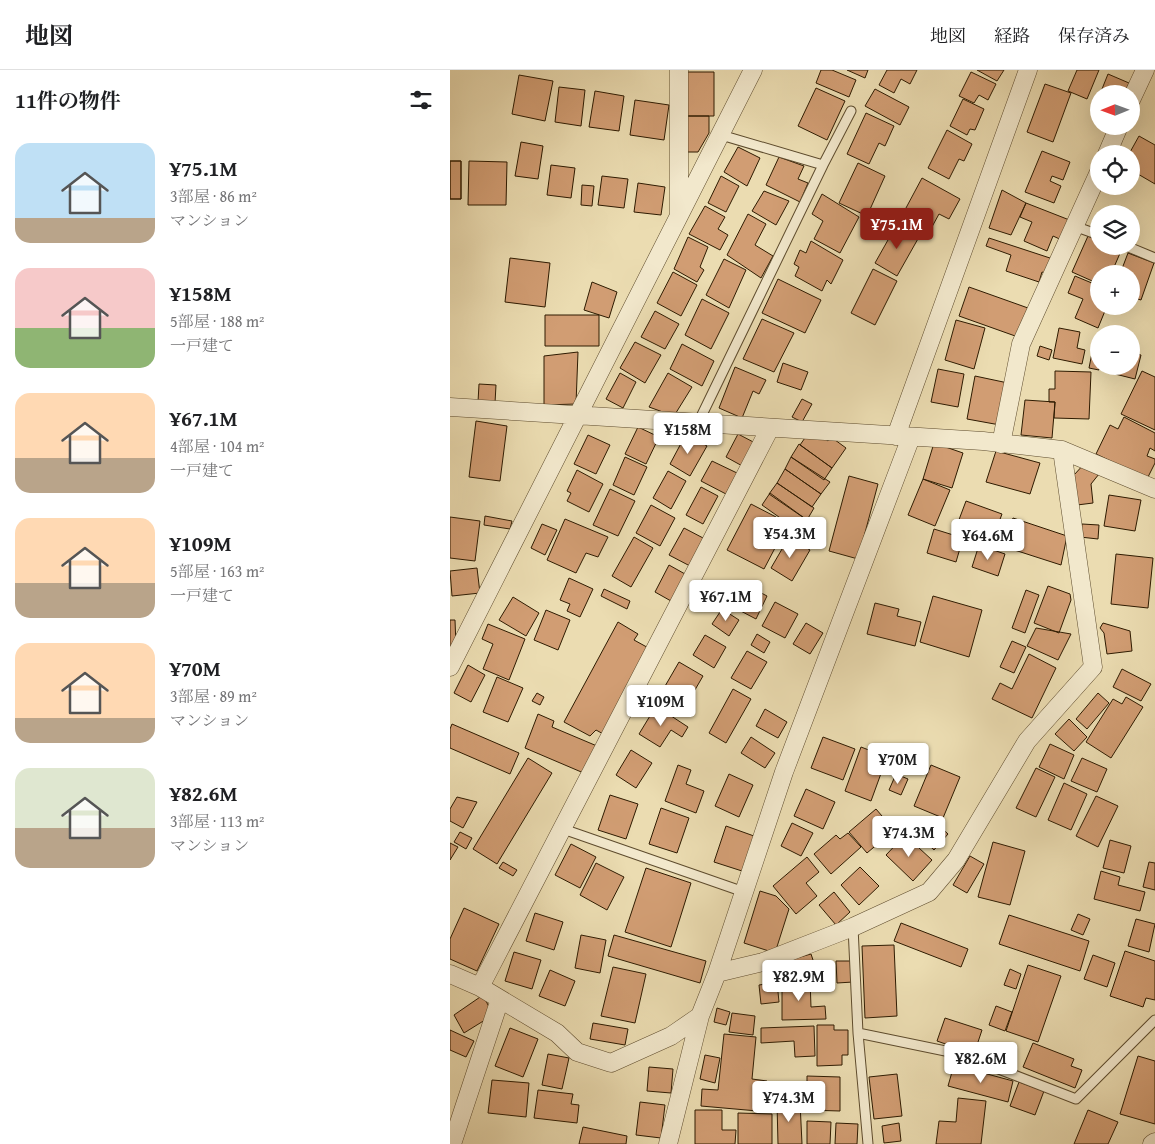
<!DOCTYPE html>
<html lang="ja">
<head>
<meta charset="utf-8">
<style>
	:root { --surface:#fff; --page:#f6f6f6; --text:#202124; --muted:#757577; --line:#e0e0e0; --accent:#8f2418 }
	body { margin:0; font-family:"Gentium Book Plus","Noto Serif JP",serif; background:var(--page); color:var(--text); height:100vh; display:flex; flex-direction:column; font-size:19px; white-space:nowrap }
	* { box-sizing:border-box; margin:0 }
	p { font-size:16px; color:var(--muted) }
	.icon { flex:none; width:28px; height:28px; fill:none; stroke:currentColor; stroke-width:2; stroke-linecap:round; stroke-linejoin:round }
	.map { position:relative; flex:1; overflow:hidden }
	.drawer { display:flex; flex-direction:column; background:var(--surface); width:450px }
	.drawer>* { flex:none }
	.needle { width:32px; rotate:269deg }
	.tools { position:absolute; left:640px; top:15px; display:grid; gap:10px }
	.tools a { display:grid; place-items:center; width:50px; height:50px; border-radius:50%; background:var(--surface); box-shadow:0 5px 20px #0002; font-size:25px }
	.price { position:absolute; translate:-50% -42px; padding:0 11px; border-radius:5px; background:#fff; color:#222; font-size:16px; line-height:32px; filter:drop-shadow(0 1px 2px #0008) }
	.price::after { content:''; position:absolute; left:50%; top:30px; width:15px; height:11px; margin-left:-8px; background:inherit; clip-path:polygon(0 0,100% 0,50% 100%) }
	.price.current { background:var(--accent); color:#fff }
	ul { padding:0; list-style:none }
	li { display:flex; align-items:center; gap:15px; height:125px; padding:0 15px }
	li span { display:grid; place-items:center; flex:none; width:140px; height:100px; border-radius:15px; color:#555 }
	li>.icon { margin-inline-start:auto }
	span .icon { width:60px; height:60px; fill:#fffc; stroke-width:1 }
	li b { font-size:21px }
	h2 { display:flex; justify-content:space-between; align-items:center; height:60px; padding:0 15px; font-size:21px }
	header { display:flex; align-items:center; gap:30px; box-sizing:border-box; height:70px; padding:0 25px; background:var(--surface); border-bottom:1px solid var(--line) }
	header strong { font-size:24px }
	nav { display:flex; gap:28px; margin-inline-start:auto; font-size:18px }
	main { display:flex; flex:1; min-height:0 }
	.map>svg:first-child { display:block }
	.building { fill:#d19d73; stroke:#2e1b01 }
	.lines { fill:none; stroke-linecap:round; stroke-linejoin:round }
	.service-casing { stroke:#5d4b2d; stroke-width:11 }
	.minor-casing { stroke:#5d4b2d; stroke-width:19 }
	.service { stroke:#f2e8cc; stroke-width:9 }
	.minor { stroke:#f2e8cc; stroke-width:18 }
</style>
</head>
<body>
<header>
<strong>地図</strong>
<nav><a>地図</a><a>経路</a><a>保存済み</a></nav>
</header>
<main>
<section class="drawer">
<h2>11件の物件<svg class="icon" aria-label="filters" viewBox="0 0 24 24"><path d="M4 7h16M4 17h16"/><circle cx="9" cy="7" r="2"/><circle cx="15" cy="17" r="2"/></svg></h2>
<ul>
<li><span style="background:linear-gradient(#bfe0f5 75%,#b9a48a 0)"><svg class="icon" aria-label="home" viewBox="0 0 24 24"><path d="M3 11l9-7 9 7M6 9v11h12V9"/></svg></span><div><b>¥75.1M</b><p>3部屋 · 86 m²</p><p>マンション</p></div></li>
<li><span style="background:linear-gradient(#f6c9c9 60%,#8fb573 0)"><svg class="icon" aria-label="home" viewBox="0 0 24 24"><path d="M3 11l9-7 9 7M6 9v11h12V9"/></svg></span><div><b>¥158M</b><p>5部屋 · 188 m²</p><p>一戸建て</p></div></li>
<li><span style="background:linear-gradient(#ffd9b3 65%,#b9a48a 0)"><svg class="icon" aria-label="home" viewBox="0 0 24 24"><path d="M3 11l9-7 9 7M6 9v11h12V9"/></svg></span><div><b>¥67.1M</b><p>4部屋 · 104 m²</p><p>一戸建て</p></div></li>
<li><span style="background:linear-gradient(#ffd9b3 65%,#b9a48a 0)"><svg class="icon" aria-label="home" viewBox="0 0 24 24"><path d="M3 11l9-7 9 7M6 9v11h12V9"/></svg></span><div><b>¥109M</b><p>5部屋 · 163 m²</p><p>一戸建て</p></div></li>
<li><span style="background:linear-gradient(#ffd9b3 75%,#b9a48a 0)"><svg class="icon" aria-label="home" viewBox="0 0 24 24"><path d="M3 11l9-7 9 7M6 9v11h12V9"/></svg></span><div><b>¥70M</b><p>3部屋 · 89 m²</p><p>マンション</p></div></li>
<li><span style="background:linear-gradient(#dfe7d0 60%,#b9a48a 0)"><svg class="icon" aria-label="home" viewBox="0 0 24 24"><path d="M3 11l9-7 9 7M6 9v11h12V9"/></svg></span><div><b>¥82.6M</b><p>3部屋 · 113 m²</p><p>マンション</p></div></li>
</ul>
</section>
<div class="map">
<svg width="705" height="1074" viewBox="0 0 705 1074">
	<rect width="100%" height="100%" fill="#ebdcb1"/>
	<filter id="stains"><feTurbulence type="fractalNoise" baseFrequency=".004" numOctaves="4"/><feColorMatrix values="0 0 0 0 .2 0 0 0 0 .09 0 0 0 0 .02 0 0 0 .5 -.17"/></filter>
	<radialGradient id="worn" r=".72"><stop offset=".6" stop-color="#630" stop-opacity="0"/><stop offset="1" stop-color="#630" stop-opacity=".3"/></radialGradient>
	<!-- building -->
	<path class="building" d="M371,0H382L406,10L399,27L366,13Z
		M397,0H418L415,8Z
		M437,0H467L460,14L451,9L444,23L429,15Z
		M527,0H554L547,11Z
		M627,0H649L637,29L618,21Z
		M237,2H264V46H237Z
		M521,2L546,14L538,30L529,25L524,33L509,26Z
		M658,4L679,13L674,24H650Z
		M69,5L103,11L95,51L62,44Z
		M595,14L621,23L603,72L577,62Z
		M109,17L135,20L131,56L105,52Z
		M366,18L395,31L377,70L348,56Z
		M425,19L459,37L450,55L415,36Z
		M145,21L174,26L169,61L139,57Z
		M513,29L534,39L525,60L520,59L517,65L500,56Z
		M185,30L219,35L214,70L180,65Z
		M416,43L444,56L435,76L429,73L419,94L397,84Z
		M237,46H259V63L248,82H236Z
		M497,60L522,74L514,91L509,89L499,109L478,98Z
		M689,66L705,75V114L681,100V84H679Z
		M71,72L93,76L88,109L65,106Z
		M288,77L310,88L297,116L274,102Z
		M592,81L620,92L613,110L602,106L600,111L611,116L604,133L575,122Z
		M329,87L354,96L348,109L358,113L350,132L316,115Z
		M0,91H11V129H0Z
		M0,91H11V129H0Z
		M19,91L57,92L56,135H18Z
		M408,93L435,106L417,146L389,133Z
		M101,95L125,98L121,128L97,125Z
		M152,106L178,109L174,138L148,135Z
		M271,106L289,116L276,142L258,133Z
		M472,108L510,129L499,149L489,144L477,166L449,151Z
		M188,113L215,117L211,145L184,142Z
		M132,115L144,116L142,136L131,135Z
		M552,120L576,133L561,165L539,158Z
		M314,121L339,131L326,155L302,141Z
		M372,124L409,147L390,183L364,169L373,151L362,144Z
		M576,133L622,151L614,171L603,166L597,181L574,171L582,152L570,147Z
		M255,136L275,147L268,159L278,165L270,180L239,164Z
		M298,144L316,154L305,175L323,186L311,208L277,185Z
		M447,154L469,167L447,206L425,193Z
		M638,166L649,171V176H661L671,181L661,204H649V214L622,202Z
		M238,167L258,177L250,197L254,200L247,212L224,199Z
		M539,168L603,189L598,204L592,202L589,212L556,201L561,185L536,176Z
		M361,171L393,190L381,214L377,210L372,221L345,206L349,197L344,194L350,180L356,183Z
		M678,183L704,193L691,230L681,227V204H670Z
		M60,188L100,193L95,237L55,232Z
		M274,189L296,200L279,238L256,225Z
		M423,199L447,211L425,255L401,243Z
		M223,202L247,215L231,246L207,233Z
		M625,206L649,216V236H657L648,258L625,248L633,229L618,223Z
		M328,209L371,230L355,263L312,243Z
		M142,212L167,222L159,248L134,240Z
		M519,217L578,238L568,267L509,246Z
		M252,229L279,243L261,279L235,265Z
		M205,241L229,254L215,279L191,267Z
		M95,245H149V276H95Z
		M312,249L344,263L324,302L293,289Z
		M506,250L535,258L524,299L495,290Z
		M609,258L630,262L627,278L635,280L632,294L603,288Z
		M185,272L211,285L195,313L170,298Z
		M232,274L264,291L252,316L220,299Z
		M590,276L602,280L599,290L587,286Z
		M643,278L649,279V300L639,298Z
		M128,282L126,334L94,335V286Z
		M681,283L691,285L685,309L653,301L655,296H681Z
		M333,293L358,302L351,320L327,312Z
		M285,297L316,310L309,324L303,321L292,348L269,338Z
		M488,299L514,304L508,337L481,332Z
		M605,301L641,302L639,349L604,348L605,332H599V319H605Z
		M692,301L705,307V360L671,344Z
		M170,303L186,312L173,338L156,329Z
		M218,303L242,317L224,346L199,337Z
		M525,306L558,313L550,355L517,349Z
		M29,314L46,315L45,333L28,332Z
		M352,329L362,334L352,352L342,347Z
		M575,330L605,332L602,368L571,365Z
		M674,347L705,363V381L700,378L697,386L705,389V393L697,409L646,384L660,355L668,359Z
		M26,351L57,356L50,411L19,407Z
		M188,357L209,367L196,394L175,384Z
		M236,364L257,376L240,406L220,394Z
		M288,364L309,375L296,398L276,387Z
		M138,365L160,375L146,404L124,394Z
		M357,365L372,366L378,371L381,367L396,378L382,398L350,375Z
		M484,373L513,383L502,418L473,409Z
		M349,374L382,398L374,410L341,387Z
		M546,381L590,393L580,424L536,412Z
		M175,387L197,397L184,425L163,415Z
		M341,387L380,412L371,424L335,399Z
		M262,391L287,403L276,424L251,411Z
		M635,393L653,399L641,414L643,433L627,435L624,405Z
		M335,399L371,424L362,437L327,413Z
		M127,400L153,414L139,442L117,431L121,423L117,421Z
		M218,401L236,411L221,439L203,428Z
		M399,406L428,414L408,489L379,481Z
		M473,409L500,420L485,456L458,445Z
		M327,413L364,438L357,450L319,424Z
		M251,417L268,426L253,454L236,445Z
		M160,419L185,431L168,466L143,455Z
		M320,423L357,450L350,462L312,435Z
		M659,425L691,430L685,461L654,456Z
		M516,431L552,444L540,476L504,463Z
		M301,434L326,447L313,471L325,478L314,499L277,480Z
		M201,435L225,448L210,476L186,463Z
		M35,446L62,451L60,459L34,455Z
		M0,447L30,451L25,491L0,488Z
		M563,448L617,466L611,495L552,476Z
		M115,449L158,467L148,487L136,483L126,503L97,490Z
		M92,454L107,460L95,485L81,478Z
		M632,454L649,455L648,469L630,467Z
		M234,458L255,469L240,496L219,485Z
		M484,459L513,468L506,492L477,483Z
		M184,467L203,478L181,517L162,506Z
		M339,467L360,480L342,511L321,498Z
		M529,475L555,484L548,506L522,497Z
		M666,484L703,488L698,538L661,534Z
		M219,495L235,504L221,531L205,522Z
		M27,498L30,523L2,526L0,501Z
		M119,508L143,519L130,547L117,541L120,534L110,530Z
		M296,515L317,526L306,549L285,538Z
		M598,516L620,524L621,530L609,563L584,553Z
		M154,519L180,531L177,539L151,526Z
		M576,520L589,525L575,563L562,558Z
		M483,526L532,540L519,587L470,572Z
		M63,527L89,543L76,566L49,550Z
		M325,532L348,544L335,568L312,556Z
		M425,533L449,539L447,546L471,552L465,576L417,564Z
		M272,539L289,550L279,566L262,554Z
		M96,540L120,550L108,580L84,570Z
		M0,550H5L6,576H0Z
		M168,552L188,564L184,570L204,581L157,666L146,660L140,666L114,652Z
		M356,553L373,563L360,584L343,574Z
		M653,553L680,561L682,581L657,584L654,563L650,558Z
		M38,554L75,569L59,610L33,599L43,574L32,569Z
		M586,558L621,564L608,590L577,576Z
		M307,564L320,572L314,583L301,575Z
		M255,565L276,577L264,598L243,585Z
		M562,571L576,577L564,603L550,597Z
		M297,581L317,592L301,619L281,608Z
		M579,584L606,598L582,648L542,629L550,613L562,619Z
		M229,592L253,606L231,644L207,630Z
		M18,595L35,605L21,632L4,623Z
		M672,599L701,614L691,631L663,617Z
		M47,607L73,618L58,652L33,642Z
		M283,619L301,629L276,673L259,663Z
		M87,623L94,627L90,635L82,631Z
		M648,623L659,633L637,659L626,649Z
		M676,627L693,637L661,688L636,672L663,629L672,634Z
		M206,636L238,657L232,667L221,660L210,677L189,664Z
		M315,639L337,652L328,668L306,656Z
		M88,644L104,651L102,657L147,676L136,704L75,678Z
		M619,649L637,667L624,681L605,664Z
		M2,654L69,683L60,704L0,678V659Z
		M301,667L325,683L315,698L291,683Z
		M373,667L405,679L393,710L361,698Z
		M600,674L624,685L614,709L589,697Z
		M411,677L437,687L421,731L395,721Z
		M181,680L202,693L186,718L166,705Z
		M78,688L102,703L47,794L23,779Z
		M632,688L657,699L647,722L621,711Z
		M228,695L241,700L236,714L254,721L246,743L215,731Z
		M481,695L510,707L493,748L464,736Z
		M586,698L605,707L586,747L566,738Z
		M279,704L303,715L289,747L265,736Z
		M446,704L458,709L451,725L439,720Z
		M614,713L637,724L621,760L598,750Z
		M356,719L385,732L373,759L344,746Z
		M160,725L188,734L176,769L148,760Z
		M646,726L668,736L648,777L626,766Z
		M7,727L27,732L13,758L0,751V739Z
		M211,738L239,748L227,783L199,774Z
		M426,739L444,760L417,783L399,762Z
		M479,746L498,764L484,780L465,762Z
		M342,753L363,763L351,786L331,776Z
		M276,756L304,766L292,801L264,792Z
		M10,762L22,768L16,779L4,772Z
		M398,763L411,777L381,804L364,784L386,765L390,769Z
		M455,765L482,790L463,811L436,785Z
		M660,770L681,776L674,803L653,798Z
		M543,772L575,781L560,835L528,827Z
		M0,773L8,777L0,790Z
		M121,774L146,787L130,818L105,805Z
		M520,786L534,794L517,823L503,815Z
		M357,787L369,802L356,813L367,826L346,844L323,816Z
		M53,792L67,800L63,806L49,798Z
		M699,792L705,793V820L693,817Z
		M146,793L174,807L157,840L130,825Z
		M410,797L429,816L409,835L391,815Z
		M196,798L241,813L221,877L175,862Z
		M651,801L670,807L668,815L695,822L690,841L644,829Z
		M310,821L326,826L339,839L325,883L294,873Z
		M384,822L400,842L386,855L369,835Z
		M14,838L49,854L27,901L0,889V869Z
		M85,843L113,852L104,880L76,871Z
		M628,844L640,849L633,865L621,860Z
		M559,845L639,871L630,901L549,874Z
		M686,849L705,854L699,882L678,876Z
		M451,853L518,879L511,897L444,871Z
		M131,865L156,870L150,903L125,898Z
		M164,865L256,891L250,913L158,886Z
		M444,875L447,946L415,948L412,876Z
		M675,881L705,891V930L696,928L693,937L660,926Z
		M64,882L91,890L82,919L55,911Z
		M361,884L365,896L329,907L325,894Z
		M643,885L665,893L657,917L634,909Z
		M386,891H402L403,912L387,913Z
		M578,895L611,906L588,972L556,961Z
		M163,897L196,904L185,953L151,946Z
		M560,899L571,904L566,919L554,915Z
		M100,900L125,911L115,936L89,926Z
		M360,909L361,937L375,936L376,949L332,950V910Z
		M327,912L329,932L311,934L309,915Z
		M33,925L43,945L14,963L4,945Z
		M546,936L562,942L555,961L539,955Z
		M267,938L280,942L276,955L264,952Z
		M282,943L305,946L303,965L279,962Z
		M495,948L532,960L524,984L487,971Z
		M143,953L178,959L175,975L140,969Z
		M367,955H384V960H398V985H392V995L367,996Z
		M364,956L365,986L345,987L344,971L311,973V958Z
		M60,958L88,969L73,1007L45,996Z
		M0,960L24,971L16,987L0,980Z
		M274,964L306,967L302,1009L317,1011L316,1026L320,1027L319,1042L251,1036L252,1019L268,1020Z
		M583,973L624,989L621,996L632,1000L625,1018L573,997Z
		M98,984L119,988L112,1019L92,1015Z
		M255,985L270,988L265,1013L250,1009Z
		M688,986L705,991V1054L670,1044Z
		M504,995L563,1011L558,1032L498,1016Z
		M199,997L223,999L221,1023L197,1021Z
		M447,1004L452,1046L424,1049L419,1007Z
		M357,1006L390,1007V1041L357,1040Z
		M42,1010L79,1013L76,1047L38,1043Z
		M569,1012L594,1021L585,1045L560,1036Z
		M88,1020L123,1024L121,1034L129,1035L127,1053L84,1048Z
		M508,1028L536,1031L531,1074H486L489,1051L506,1052Z
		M190,1032L215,1035L211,1068L186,1065Z
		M350,1032L352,1074H328L327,1033Z
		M245,1040H272V1060H286L285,1074H245Z
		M638,1040L668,1052L658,1074H624Z
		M288,1043L322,1044V1074H288Z
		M357,1051L381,1052L380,1074H357Z
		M386,1053L408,1054L407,1074H385Z
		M449,1053L451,1071L434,1073L432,1056Z
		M133,1057L177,1066L176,1074H129Z"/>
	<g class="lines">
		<defs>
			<path id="service" d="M271,65L373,95
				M624,156L649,165
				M676,176L705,188
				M248,353L373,95L401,41
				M113,759L294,822
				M403,857L408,963L418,1074
				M408,963L510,984L626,1029L705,950"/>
			<path id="minor" d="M681,30L695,0
				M657,84L669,56
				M229,145V0
				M0,337L533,371L612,380L705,419
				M446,366L578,0
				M551,374L571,274L649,102
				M0,597L303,0
				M267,903L313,892L403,857L479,822L506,790L577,671L643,597L612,380
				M0,904L30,917L107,963L127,982L161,993L221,966L250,946
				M30,917L320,358
				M2,1074L50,929
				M218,1074L250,946L267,903L334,702L461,367
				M702,1074L705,1072"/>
		</defs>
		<!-- service casing -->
		<use href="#service" class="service-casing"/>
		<!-- minor casing -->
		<use href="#minor" class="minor-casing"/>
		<!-- service -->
		<use href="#service" class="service"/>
		<!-- minor -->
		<use href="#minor" class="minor"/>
	</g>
	<rect width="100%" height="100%" filter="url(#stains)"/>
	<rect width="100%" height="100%" fill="url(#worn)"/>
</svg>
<div class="tools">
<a><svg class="needle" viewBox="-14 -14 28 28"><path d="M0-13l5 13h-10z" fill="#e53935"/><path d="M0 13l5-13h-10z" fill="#757577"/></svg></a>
<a><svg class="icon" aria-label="locate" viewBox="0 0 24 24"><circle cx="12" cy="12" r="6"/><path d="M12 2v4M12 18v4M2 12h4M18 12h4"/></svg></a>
<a><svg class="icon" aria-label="layers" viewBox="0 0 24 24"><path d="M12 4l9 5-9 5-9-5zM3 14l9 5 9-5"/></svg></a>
<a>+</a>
<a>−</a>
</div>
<b class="price current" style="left:447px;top:180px">¥75.1M</b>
<b class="price" style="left:238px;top:385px">¥158M</b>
<b class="price" style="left:340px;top:489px">¥54.3M</b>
<b class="price" style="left:538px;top:491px">¥64.6M</b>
<b class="price" style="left:276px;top:552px">¥67.1M</b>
<b class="price" style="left:211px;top:657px">¥109M</b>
<b class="price" style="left:448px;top:715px">¥70M</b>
<b class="price" style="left:459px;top:788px">¥74.3M</b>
<b class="price" style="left:349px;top:932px">¥82.9M</b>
<b class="price" style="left:531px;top:1014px">¥82.6M</b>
<b class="price" style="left:339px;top:1053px">¥74.3M</b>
</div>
</main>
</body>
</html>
